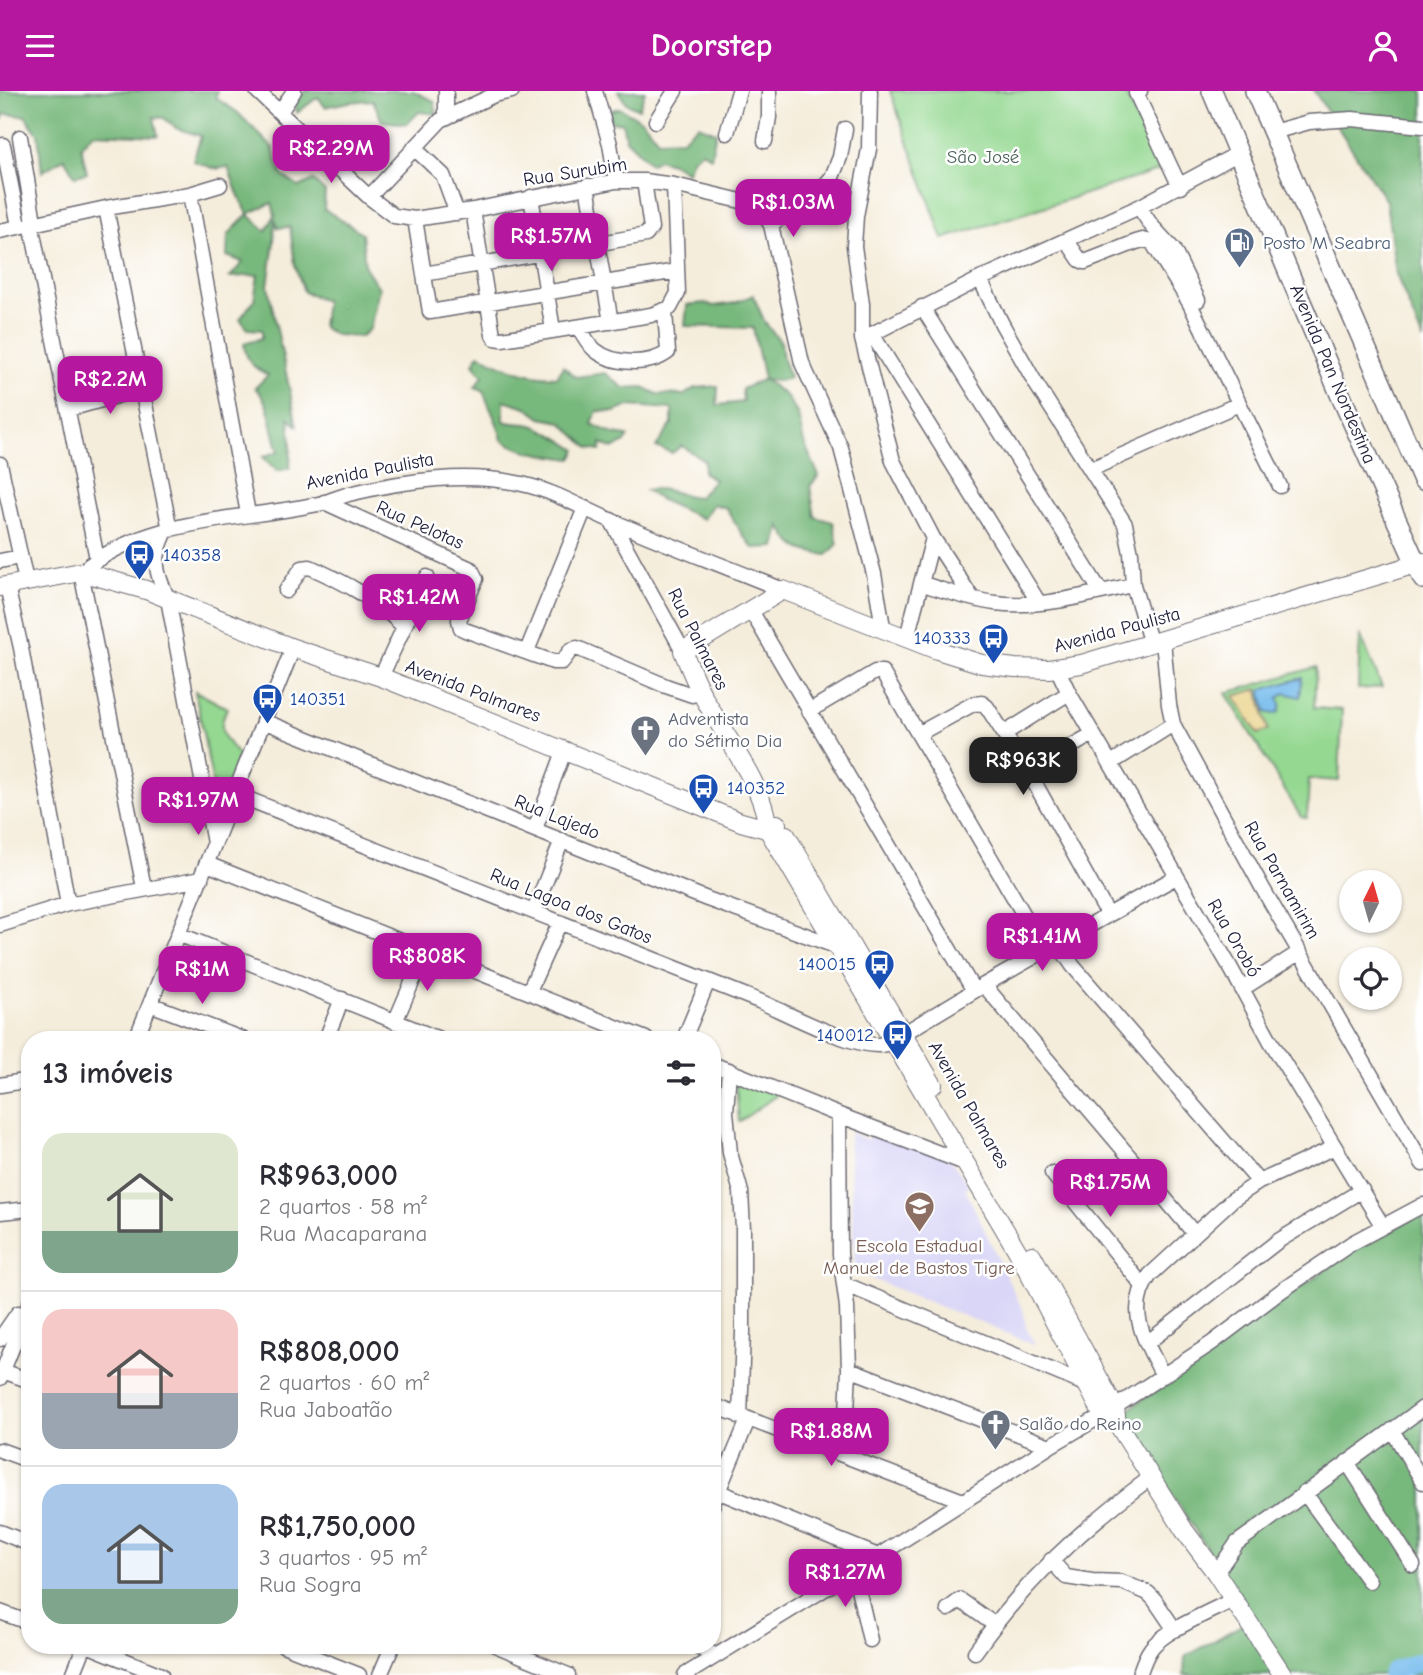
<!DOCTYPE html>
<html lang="pt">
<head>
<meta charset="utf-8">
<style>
	:root { --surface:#fff; --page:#f7f7f7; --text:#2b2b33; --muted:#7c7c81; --line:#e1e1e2; --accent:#b5179e }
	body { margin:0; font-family:"Comic Neue",sans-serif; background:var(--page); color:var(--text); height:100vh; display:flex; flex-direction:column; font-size:26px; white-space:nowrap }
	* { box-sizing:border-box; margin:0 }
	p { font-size:23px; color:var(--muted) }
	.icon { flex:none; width:38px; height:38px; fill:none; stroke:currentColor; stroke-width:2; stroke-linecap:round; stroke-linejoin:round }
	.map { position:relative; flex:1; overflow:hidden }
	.side { position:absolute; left:21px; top:940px; width:700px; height:623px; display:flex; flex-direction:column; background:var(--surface); border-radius:28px; box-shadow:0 2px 5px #0004 }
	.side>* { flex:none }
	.needle { width:46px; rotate:5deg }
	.fabs { position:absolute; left:1339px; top:779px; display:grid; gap:14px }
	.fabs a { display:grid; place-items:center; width:63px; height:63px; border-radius:50%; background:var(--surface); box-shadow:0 2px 5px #0004; font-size:35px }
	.price { position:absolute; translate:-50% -60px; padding:0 16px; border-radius:14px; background:var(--accent); color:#fff; font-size:23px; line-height:46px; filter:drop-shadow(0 2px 4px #0008) }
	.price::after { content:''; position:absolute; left:50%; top:42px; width:21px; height:16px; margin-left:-10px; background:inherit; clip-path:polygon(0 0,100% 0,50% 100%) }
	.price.active { background:#222; color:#fff }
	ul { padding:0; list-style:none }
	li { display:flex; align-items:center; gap:21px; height:175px; padding:0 21px }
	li+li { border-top:2px solid var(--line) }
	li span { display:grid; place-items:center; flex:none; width:196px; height:140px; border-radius:21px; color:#555 }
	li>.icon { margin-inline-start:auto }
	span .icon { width:84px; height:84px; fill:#fffc; stroke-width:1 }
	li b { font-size:30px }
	h2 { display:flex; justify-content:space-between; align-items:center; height:84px; padding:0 21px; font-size:30px }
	header { display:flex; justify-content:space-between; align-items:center; height:91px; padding:0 21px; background:var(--accent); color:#fff; font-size:32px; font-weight:700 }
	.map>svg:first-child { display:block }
	.built { fill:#d9d6f7 }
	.green { fill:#94d891; stroke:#5b7d66; stroke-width:2 }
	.forest { fill:#77b87b; stroke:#4c6d5b; stroke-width:2; fill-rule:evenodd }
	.sand { fill:#eeda9e; stroke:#887e6c; stroke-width:2 }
	.water { fill:#76bced; stroke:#4c6f94; stroke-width:2 }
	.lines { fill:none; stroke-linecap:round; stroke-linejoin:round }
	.river { stroke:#76bced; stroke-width:19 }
	.minor-casing { stroke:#6c6973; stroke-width:17 }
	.major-casing { stroke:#6c6973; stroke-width:20 }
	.highway-casing { stroke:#6c6973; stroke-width:22 }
	.minor { stroke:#fff; stroke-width:14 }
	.major { stroke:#fff; stroke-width:18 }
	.highway { stroke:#fff; stroke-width:19 }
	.labels { text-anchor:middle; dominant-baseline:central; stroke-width:5; stroke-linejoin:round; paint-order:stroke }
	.park-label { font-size:19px; fill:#4a6259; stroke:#fff }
	.street-label { font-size:19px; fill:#22223b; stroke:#fff }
	.service-label { font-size:19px; fill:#4e5e75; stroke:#fff; text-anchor:start }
	.transit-label { font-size:19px; fill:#164399; stroke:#fff; text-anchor:start }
	.worship-label { font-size:19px; fill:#5b616d; stroke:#fff; text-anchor:start }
	.education-label { font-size:19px; fill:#785e54; stroke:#fff }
</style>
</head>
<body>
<header><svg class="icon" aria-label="menu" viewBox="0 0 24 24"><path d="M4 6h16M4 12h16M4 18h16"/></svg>Doorstep<svg class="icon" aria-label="person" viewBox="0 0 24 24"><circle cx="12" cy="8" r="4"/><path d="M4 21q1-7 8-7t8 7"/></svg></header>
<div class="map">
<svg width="1423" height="1584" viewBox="0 0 1423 1584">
	<rect width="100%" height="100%" fill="#fff"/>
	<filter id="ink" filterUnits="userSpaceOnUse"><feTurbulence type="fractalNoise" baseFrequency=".0143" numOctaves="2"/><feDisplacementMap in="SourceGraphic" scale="14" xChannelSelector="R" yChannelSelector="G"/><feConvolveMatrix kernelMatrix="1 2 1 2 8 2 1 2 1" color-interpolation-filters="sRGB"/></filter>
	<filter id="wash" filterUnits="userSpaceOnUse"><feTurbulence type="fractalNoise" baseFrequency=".00686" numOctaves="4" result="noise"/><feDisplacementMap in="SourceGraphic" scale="28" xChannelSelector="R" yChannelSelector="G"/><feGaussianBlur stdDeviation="1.57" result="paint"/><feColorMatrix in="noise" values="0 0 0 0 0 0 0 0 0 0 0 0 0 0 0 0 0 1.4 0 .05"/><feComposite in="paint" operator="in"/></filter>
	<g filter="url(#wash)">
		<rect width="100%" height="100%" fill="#f5eddb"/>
		<!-- built -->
		<path class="built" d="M871,1038L950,1068L969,1095L965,1098L1024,1222L1026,1236L1035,1254L855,1181L849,1041L868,1049Z"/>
		<!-- green -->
		<path class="green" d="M890,0H1124L1161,79L943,148Z
			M1360,543L1382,596L1358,598Z
			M1316,576L1314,617L1342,619L1339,690L1309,688L1307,727L1301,726L1226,602Z
			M195,600L227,617C216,640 224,647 239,665L222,711L216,710Z
			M735,982L781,1001L739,1031Z"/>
		<!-- forest -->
		<path class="forest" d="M0,0H217L216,7L237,21L273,57L282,84L299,96L313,89L325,101L324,118L362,142L365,176L379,197L370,238L360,246L336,244L322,236L325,210L304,201L295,174L290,136L278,137L275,128L274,151L268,195L297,335L289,327L291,351L290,377L277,380L263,366L279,360C271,339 272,312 255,297L268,284C253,277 246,270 244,253L262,247V239L248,238L240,228L254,209L258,184L230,186L243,171L227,165L228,144L248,123L237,101L228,76L215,78L193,70L201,45L176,37L164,27L154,26L158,45L93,42L81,55L87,82L75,85L64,67L42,81L38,43L25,25L5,23L0,32ZM272,112L275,124L266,140L248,123Z
			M305,0H413L434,10L437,23L419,21L407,33L382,30L373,9L349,11L325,16L318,6L297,22L295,12Z
			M618,0H645L639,18L626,12Z
			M1314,0H1423V250L1396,183L1386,110Z
			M620,17L643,30L658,49L682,48L698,34L716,41L711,66L702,60L692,68L687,81L672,72L657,68L651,73L626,48L622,32L610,30L607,20Z
			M753,204L765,232L781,251L783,269L790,287L778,290L765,289L786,305L798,324L804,352L819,385L810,395L815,426L833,431L838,453L827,464C802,460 793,459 780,435L775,456L753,457L742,443L726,417L713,413L703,428L661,409L646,399C667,395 678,405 699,406L714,389L703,381L705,370L682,355L672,362L656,356L672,333V318L629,315L615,321L597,320L592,333L613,343L628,345L625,351L613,358L601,352V359L589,357L561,331L541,327L526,316L504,309V330C513,334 522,331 532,334C548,339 563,350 577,359L572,368C547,364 523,362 502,349C499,332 488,316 483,299L475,296L483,285L473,273L479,263C504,277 528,286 557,286L563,275L576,286L605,282L624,297L643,296L657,303L684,304L695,297L718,295L717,314L743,311L742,298L764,288L753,237L685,235L687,214L704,212L714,215L735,212Z
			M1423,1122V1584H1184L1185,1566L1252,1528L1121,1324L1355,1158Z"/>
		<!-- sand -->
		<path class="sand" d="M1258,598L1268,639L1258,643L1234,605Z"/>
		<!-- water -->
		<path class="water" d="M1302,587L1300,606L1285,602L1278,607L1281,613L1279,621L1274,623L1266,621L1261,599Z"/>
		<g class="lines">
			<!-- river -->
			<path class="river" d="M1391,1584L1393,1580L1423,1570"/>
		</g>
	</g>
	<g filter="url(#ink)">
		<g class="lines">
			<defs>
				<path id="minor" d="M257,0L369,106L394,125L415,128L473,119L616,90H644L674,94L741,110L762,120L771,134L802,272L841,357L874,483L883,536
					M446,0V26
					M595,0L610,53L616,90
					M870,0L869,58L856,125L854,155L862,213V248L893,370L933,447L972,507
					M1140,0L1136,2L1180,96
					M280,21L294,0
					M656,30L675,0
					M1273,41L1309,31L1352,28L1423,35
					M727,42L739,0
					M20,46L34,131
					M765,50L769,26V0
					M3,54L19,135
					M414,57L443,84L457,122
					M587,95L611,231
					M190,103L248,423
					M369,106L441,29L494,4L512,0
					M531,106L553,239
					M1139,116L1151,134L1173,158L1198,209
					M106,117L170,439
					M473,119L493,244L495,247L502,248L651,224L670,217L678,202L674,94
					M415,128L430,221L677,180
					M31,132L97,468
					M771,134L797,113L818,103L832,86L840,66L845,38
					M0,140L106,117L190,103L220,94
					M1067,150L1080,169L1085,171L1136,151L1143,149L1152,151L1189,211L1280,395
					M424,183L646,144L651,137L644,90
					M980,188L1002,233L1036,293L1125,433L1131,462L1133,494L1151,553
					M922,216L1101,501
					M579,236C583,244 588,253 595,259C613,274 650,275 668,261L665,221
					M872,243L1039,512
					M862,248L980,188L1139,116L1239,62
					M69,318L141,298
					M0,373L26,490
					M1091,378L1239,313
					M324,411L471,478L476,488L459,529L461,537L465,539L553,571H562L571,559L577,557L666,595L692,604L701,602
					M611,429L683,560
					M166,440C152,469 155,480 168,508L214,752
					M0,470L20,466
					M923,493C946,500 971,509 995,512C1041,518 1089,503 1133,494
					M7,495L21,557L68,813
					M286,500L302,477L310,476C346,492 376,508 403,535
					M750,518L974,900
					M907,546L933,447
					M1163,549L1169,614L1173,633L1263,798L1423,1073
					M527,560L585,417
					M1057,577L1069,602L1229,874L1270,949L1382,1134
					M381,586L427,486
					M809,620L875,581H882L1045,860
					M263,630L707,808L838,856
					M1005,642L1069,602
					M918,643L973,613L982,612L987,616L1028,680L1108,824
					M1111,672L1173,633
					M1028,680L1093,643
					M235,703L759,910C787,922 859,961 886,953L984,894L1176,786
					M535,738L565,658
					M207,773L646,948
					M144,797L81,481C148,425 242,430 323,412C333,409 343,404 353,402C408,389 466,381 522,393C554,400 580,416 610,429C667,454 725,475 783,499
					M534,820L562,749
					M0,834L68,813L201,788
					M178,843L439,948
					M1058,853L1073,875L1259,1091
					M984,894L1194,1142
					M1242,898L1300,861
					M529,900L560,831
					M150,913L242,948
					M395,931L426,859
					M136,948L293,557
					M326,948L342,908
					M684,948L708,890
					M712,973L839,1024L965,1072
					M729,979L726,1021L730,1062L741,1101L743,1138V1241L740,1326
					M0,994L30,989
					M839,1024L840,1163L847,1216L849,1278L845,1364
					M1052,1082L1143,1195
					M0,1121L30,1118
					M844,1193L1087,1294
					M0,1248L18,1222
					M1147,1252L1278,1150L1362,1099
					M849,1278L1050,1355
					M3,1280L30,1290
					M1163,1285C1146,1250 1124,1220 1150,1184L1232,1109L1259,1091L1335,1056
					M0,1287L30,1212
					M712,1314L963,1410
					M1392,1339L1423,1391
					M0,1359L30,1370
					M1347,1371L1413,1474
					M712,1398L878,1465
					M1304,1401L1369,1490
					M712,1415L748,1329
					M0,1441L30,1453
					M1051,1469L1066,1486L1092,1490L1122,1491L1148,1502L1154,1508L1175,1539
					M854,1480L870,1549
					M1216,1482L1237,1452L1423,1317
					M948,1518L960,1509L995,1534
					M0,1521L30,1532
					M87,1554L161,1584
					M283,1554L359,1584
					M495,1554L568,1584
					M692,1554L715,1564
					M975,1561C1024,1491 1081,1438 1150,1387
					M73,1584L85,1554
					M380,1584L393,1554
					M685,1584L878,1465L1050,1355L1103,1324L1212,1252L1281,1200L1352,1152L1423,1114
					M1139,1584C1142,1576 1145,1566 1150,1559C1162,1540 1214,1519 1235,1508"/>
				<path id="major" d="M0,496L81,481L146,499L293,557L381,586L741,731L763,737L777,733
					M786,744L933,994
					M1032,1164L1115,1317L1117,1332L1184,1439L1216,1482L1283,1584
					M1117,1332L1103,1324L1018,1161L767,737C767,699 721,640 703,605C695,590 689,575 683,560L783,499L937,559L982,573L1015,577L1049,578L1081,573L1423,471"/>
				<path id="highway" d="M1212,0L1340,303L1423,488
					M1255,0L1423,389"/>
			</defs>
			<!-- minor casing -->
			<use href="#minor" class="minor-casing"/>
			<!-- major casing -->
			<use href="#major" class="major-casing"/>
			<!-- highway casing -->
			<use href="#highway" class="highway-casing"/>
			<!-- minor -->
			<use href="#minor" class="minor"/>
			<!-- major -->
			<use href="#major" class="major"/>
			<!-- highway -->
			<use href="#highway" class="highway"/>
		</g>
	</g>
	<!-- icons -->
	<defs>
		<symbol id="fuel-pin" viewBox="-11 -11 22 30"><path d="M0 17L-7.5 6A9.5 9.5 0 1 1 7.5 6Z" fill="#5c6f8a" stroke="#fff"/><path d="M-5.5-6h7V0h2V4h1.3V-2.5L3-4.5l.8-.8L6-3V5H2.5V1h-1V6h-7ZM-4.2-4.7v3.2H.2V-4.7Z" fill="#fff"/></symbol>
		<symbol id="bus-pin" viewBox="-11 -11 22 30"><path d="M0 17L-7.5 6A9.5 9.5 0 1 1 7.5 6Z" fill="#1a4fb4" stroke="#fff"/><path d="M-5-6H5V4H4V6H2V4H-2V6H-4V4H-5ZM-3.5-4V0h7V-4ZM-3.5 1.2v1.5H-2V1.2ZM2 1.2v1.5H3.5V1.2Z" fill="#fff"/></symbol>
		<symbol id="church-pin" viewBox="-11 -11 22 30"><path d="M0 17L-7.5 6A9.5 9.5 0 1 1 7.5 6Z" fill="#6b7280" stroke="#fff"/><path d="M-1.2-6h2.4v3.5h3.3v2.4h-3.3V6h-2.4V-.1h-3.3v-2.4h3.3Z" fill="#fff"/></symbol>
		<symbol id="school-pin" viewBox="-11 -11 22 30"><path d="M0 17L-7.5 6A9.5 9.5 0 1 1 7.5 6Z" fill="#8d6e63" stroke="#fff"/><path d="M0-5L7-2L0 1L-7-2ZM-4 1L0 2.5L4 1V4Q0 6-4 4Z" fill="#fff"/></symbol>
	</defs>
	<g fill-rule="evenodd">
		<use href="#fuel-pin" x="1222" y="134" width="35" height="47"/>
		<use href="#bus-pin" x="122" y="446" width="35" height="47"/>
		<use href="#bus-pin" x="976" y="530" width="35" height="47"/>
		<use href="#bus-pin" x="250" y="590" width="35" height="47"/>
		<use href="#church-pin" x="628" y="622" width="35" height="47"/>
		<use href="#bus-pin" x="686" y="680" width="35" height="47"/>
		<use href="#bus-pin" x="862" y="856" width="35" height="47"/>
		<use href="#bus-pin" x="880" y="926" width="35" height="47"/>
		<use href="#school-pin" x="902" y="1098" width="35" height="47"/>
		<use href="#church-pin" x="978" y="1316" width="35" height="47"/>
	</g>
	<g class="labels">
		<!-- park labels -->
		<g class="park-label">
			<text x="983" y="66">São José</text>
		</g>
		<!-- street labels -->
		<g class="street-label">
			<text transform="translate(575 81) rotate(-9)">Rua Surubim</text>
			<text transform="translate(1333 283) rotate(67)">Avenida Pan Nordestina</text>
			<text transform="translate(370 380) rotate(-11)">Avenida Paulista</text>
			<text transform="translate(420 434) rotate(24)">Rua Pelotas</text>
			<text transform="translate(1117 539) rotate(-15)">Avenida Paulista</text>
			<text transform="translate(698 548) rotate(63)">Rua Palmares</text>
			<text transform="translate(473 600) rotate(21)">Avenida Palmares</text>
			<text transform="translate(557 726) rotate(22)">Rua Lajedo</text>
			<text transform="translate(1282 789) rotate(60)">Rua Parnamirim</text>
			<text transform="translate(571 815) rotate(22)">Rua Lagoa dos Gatos</text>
			<text transform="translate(1234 847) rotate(60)">Rua Orobó</text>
			<text transform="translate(969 1014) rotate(60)">Avenida Palmares</text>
		</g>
		<!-- service labels -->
		<g class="service-label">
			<text x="1263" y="152">Posto M Seabra</text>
		</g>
		<!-- transit labels -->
		<g class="transit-label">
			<text x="163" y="464">140358</text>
			<text x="971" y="547" text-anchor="end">140333</text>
			<text x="290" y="608">140351</text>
			<text x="727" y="697">140352</text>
			<text x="856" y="873" text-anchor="end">140015</text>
			<text x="874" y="944" text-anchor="end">140012</text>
		</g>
		<!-- worship labels -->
		<g class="worship-label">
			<text x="668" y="628">Adventista<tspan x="668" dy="22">do Sétimo Dia</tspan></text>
			<text x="1019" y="1333">Salão do Reino</text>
		</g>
		<!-- education labels -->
		<g class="education-label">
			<text x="919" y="1155">Escola Estadual<tspan x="919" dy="22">Manuel de Bastos Tigre</tspan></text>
		</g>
	</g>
</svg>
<div class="fabs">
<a><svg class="needle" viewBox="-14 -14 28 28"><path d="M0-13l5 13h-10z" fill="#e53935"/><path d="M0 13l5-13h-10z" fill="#7c7c81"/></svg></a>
<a><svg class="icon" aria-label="locate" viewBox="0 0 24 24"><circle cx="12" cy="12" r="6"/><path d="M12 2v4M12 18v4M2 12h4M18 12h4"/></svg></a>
</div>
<b class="price" style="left:331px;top:94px">R$2.29M</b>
<b class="price" style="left:793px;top:148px">R$1.03M</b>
<b class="price" style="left:551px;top:182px">R$1.57M</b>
<b class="price" style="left:110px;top:325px">R$2.2M</b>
<b class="price" style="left:419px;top:543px">R$1.42M</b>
<b class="price active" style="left:1023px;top:706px">R$963K</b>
<b class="price" style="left:198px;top:746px">R$1.97M</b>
<b class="price" style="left:1042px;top:882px">R$1.41M</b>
<b class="price" style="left:427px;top:902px">R$808K</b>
<b class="price" style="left:202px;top:915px">R$1M</b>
<b class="price" style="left:1110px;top:1128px">R$1.75M</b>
<b class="price" style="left:831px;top:1377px">R$1.88M</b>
<b class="price" style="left:845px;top:1518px">R$1.27M</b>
<section class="side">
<h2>13 imóveis<svg class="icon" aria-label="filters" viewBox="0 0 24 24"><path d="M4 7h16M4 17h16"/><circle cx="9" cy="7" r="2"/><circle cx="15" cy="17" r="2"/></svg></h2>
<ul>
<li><span style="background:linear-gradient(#dfe7d0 70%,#7fa58c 0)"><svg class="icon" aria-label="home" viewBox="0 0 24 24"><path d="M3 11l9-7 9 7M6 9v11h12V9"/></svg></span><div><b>R$963,000</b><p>2 quartos · 58 m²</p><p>Rua Macaparana</p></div></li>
<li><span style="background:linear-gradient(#f6c9c9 60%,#9aa5b1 0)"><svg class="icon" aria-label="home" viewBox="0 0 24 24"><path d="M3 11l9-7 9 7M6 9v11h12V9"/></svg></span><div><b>R$808,000</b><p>2 quartos · 60 m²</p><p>Rua Jaboatão</p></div></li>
<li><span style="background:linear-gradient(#a9c7e8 75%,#7fa58c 0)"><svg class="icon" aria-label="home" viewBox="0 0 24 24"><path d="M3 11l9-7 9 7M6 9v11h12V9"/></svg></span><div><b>R$1,750,000</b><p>3 quartos · 95 m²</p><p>Rua Sogra</p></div></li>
</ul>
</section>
</div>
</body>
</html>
